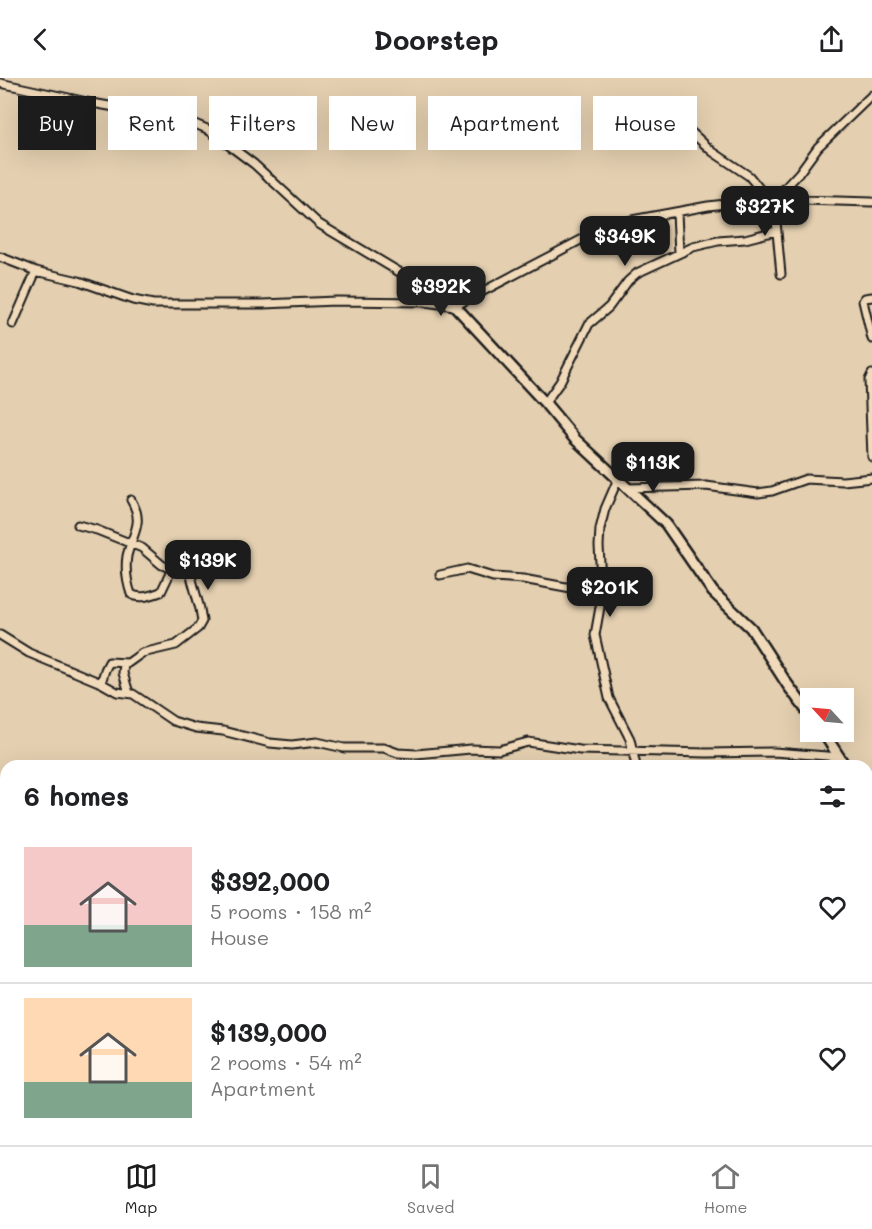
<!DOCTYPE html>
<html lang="en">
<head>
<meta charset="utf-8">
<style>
	:root { --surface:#fff; --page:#f6f6f6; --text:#202124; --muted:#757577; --line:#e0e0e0; --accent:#1c1c1c }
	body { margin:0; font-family:Mali,sans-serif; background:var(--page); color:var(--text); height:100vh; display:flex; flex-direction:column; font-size:22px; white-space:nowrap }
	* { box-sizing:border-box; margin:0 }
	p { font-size:20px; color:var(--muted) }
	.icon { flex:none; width:33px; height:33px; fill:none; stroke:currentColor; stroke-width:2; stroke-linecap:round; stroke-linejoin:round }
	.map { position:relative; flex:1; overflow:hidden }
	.details { position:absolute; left:0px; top:682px; width:873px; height:386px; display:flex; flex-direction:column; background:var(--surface); border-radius:18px 18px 0 0; box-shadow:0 6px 24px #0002 }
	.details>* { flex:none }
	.banner { position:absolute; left:18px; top:18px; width:837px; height:54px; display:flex; gap:12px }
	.needle { width:39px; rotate:296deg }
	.controls { position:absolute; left:800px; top:610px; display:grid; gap:12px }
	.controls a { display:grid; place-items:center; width:54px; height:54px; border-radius:0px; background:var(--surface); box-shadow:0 6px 24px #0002; font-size:30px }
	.price { position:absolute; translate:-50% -51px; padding:0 14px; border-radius:12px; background:var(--accent); color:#fff; font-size:20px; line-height:39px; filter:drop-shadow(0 2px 3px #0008) }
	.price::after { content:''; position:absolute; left:50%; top:36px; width:18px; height:14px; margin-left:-9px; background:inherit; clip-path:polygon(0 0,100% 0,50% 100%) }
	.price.current { background:#222; color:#fff }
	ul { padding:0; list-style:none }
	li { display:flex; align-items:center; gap:18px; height:150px; padding:0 24px }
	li+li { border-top:2px solid var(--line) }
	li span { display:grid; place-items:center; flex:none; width:168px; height:120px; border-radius:0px; color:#555 }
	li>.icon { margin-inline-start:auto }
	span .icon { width:72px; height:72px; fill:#fffc; stroke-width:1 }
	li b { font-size:26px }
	h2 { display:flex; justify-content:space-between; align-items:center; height:72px; padding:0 24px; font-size:26px }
	.pill { padding:0 21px; border-radius:0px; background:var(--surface); box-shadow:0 6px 24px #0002; font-size:21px; line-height:54px }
	.pill.current { background:var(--accent); color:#fff }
	header { display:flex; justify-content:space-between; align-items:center; height:78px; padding:0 24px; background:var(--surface); font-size:27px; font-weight:700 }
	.dock { display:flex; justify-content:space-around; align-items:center; height:84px; border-top:2px solid var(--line); background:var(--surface); font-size:16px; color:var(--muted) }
	.dock a { display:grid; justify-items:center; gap:3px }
	.dock .current { color:var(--accent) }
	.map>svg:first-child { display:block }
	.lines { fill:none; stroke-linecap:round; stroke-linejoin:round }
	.minor-casing { stroke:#1c1c1c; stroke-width:11 }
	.major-casing { stroke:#1c1c1c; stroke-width:14 }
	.minor { stroke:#f1daba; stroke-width:7 }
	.major { stroke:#f1daba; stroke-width:9 }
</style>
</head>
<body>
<header><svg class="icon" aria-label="back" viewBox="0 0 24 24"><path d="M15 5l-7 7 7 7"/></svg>Doorstep<svg class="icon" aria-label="share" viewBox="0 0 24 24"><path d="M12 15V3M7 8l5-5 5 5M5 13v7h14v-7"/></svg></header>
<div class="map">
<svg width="872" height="1067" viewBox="0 0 872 1067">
	<rect width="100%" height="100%" fill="#e4cfb0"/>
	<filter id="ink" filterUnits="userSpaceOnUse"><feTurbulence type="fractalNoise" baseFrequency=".0167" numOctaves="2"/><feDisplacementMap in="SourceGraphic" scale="12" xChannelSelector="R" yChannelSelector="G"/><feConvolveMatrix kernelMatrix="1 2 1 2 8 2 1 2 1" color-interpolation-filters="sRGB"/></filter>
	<g filter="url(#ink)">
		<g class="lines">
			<defs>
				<path id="minor" d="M0,5L92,25L183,41L207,51L254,86L319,146L411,201L436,213L453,226
					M677,41L713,74L749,98L768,121
					M677,135L679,175
					M0,179L36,193L79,203L133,222L153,226H263L336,223L424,224L455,228L592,156L632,142L708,128L768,121L872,124
					M781,196L774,122L799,95L818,69L872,17
					M872,219L865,220L863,223L872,261
					M13,246L36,193
					M872,296L869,302L872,379
					M545,325L560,304L589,246L609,229L628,203L637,195L693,169L718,163L745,161L776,153
					M618,401L605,431L600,451L599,468L602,518L595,557L609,620L630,661L636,688
					M627,410L706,408L758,415L772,413L806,401L843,403L872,400
					M131,422C145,445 132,456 127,478C125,491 127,504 131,516C141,522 151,517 161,514L172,491
					M78,447L97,452L142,470L162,487L172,491H186L191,498L200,531L202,543L198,550L176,567L142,575L128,585L109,584L105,592L101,605
					M440,497L467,491L493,499L523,501L571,510L581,511L602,508
					M0,557L29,575L101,605L117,614L133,616L173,643L196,650L223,653L270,665L292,667L317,664L344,670H384L398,675L416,676L471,671L499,672L528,664L580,672L707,675L774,674L840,679
					M124,586L123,595L129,615
					M867,818L872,817
					M867,953L872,950
					M867,1045L872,1042
					M147,1062L148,1067
					M275,1062L278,1067
					M417,1062L418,1067
					M494,1062L530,1066L568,1064
					M648,1062L651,1067
					M49,1067L57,1062
					M665,1067L674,1062"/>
				<path id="major" d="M455,228L545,325L575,361L666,446L713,514L751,550L787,606L810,637
					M823,654L845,688
					M867,714L872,718"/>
			</defs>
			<!-- minor casing -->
			<use href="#minor" class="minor-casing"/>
			<!-- major casing -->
			<use href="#major" class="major-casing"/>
			<!-- minor -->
			<use href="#minor" class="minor"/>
			<!-- major -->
			<use href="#major" class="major"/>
		</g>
	</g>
</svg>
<div class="controls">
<a><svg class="needle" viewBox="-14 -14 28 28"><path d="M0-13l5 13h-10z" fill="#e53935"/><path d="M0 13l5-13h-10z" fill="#757577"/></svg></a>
</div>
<b class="price" style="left:765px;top:159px">$327K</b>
<b class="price" style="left:625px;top:189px">$349K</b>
<b class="price current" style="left:441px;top:239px">$392K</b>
<b class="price" style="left:653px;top:415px">$113K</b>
<b class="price" style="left:208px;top:513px">$139K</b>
<b class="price" style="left:610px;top:540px">$201K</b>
<div class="banner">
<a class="pill current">Buy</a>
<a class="pill">Rent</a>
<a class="pill">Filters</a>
<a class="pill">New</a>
<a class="pill">Apartment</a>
<a class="pill">House</a>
</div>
<section class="details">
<h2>6 homes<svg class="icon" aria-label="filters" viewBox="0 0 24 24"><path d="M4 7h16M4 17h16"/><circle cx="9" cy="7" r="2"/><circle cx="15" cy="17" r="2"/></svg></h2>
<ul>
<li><span style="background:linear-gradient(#f6c9c9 65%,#7fa58c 0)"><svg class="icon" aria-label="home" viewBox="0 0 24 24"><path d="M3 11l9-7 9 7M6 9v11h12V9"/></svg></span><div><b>$392,000</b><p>5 rooms · 158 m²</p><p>House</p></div><svg class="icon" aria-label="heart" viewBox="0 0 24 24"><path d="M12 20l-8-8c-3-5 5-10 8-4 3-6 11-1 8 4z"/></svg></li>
<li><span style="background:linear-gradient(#ffd9b3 70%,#7fa58c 0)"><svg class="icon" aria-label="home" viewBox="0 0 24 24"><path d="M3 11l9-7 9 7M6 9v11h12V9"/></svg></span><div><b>$139,000</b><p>2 rooms · 54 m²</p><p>Apartment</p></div><svg class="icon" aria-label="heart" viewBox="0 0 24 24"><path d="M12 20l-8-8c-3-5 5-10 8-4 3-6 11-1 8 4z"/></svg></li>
</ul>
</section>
</div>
<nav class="dock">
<a class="current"><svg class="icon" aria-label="map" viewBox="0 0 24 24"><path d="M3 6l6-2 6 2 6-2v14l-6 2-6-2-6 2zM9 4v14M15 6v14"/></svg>Map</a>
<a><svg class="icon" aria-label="saved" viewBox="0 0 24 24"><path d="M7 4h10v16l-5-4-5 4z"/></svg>Saved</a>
<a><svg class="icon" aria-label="home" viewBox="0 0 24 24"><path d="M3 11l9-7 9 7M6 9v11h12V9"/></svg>Home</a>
</nav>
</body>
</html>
